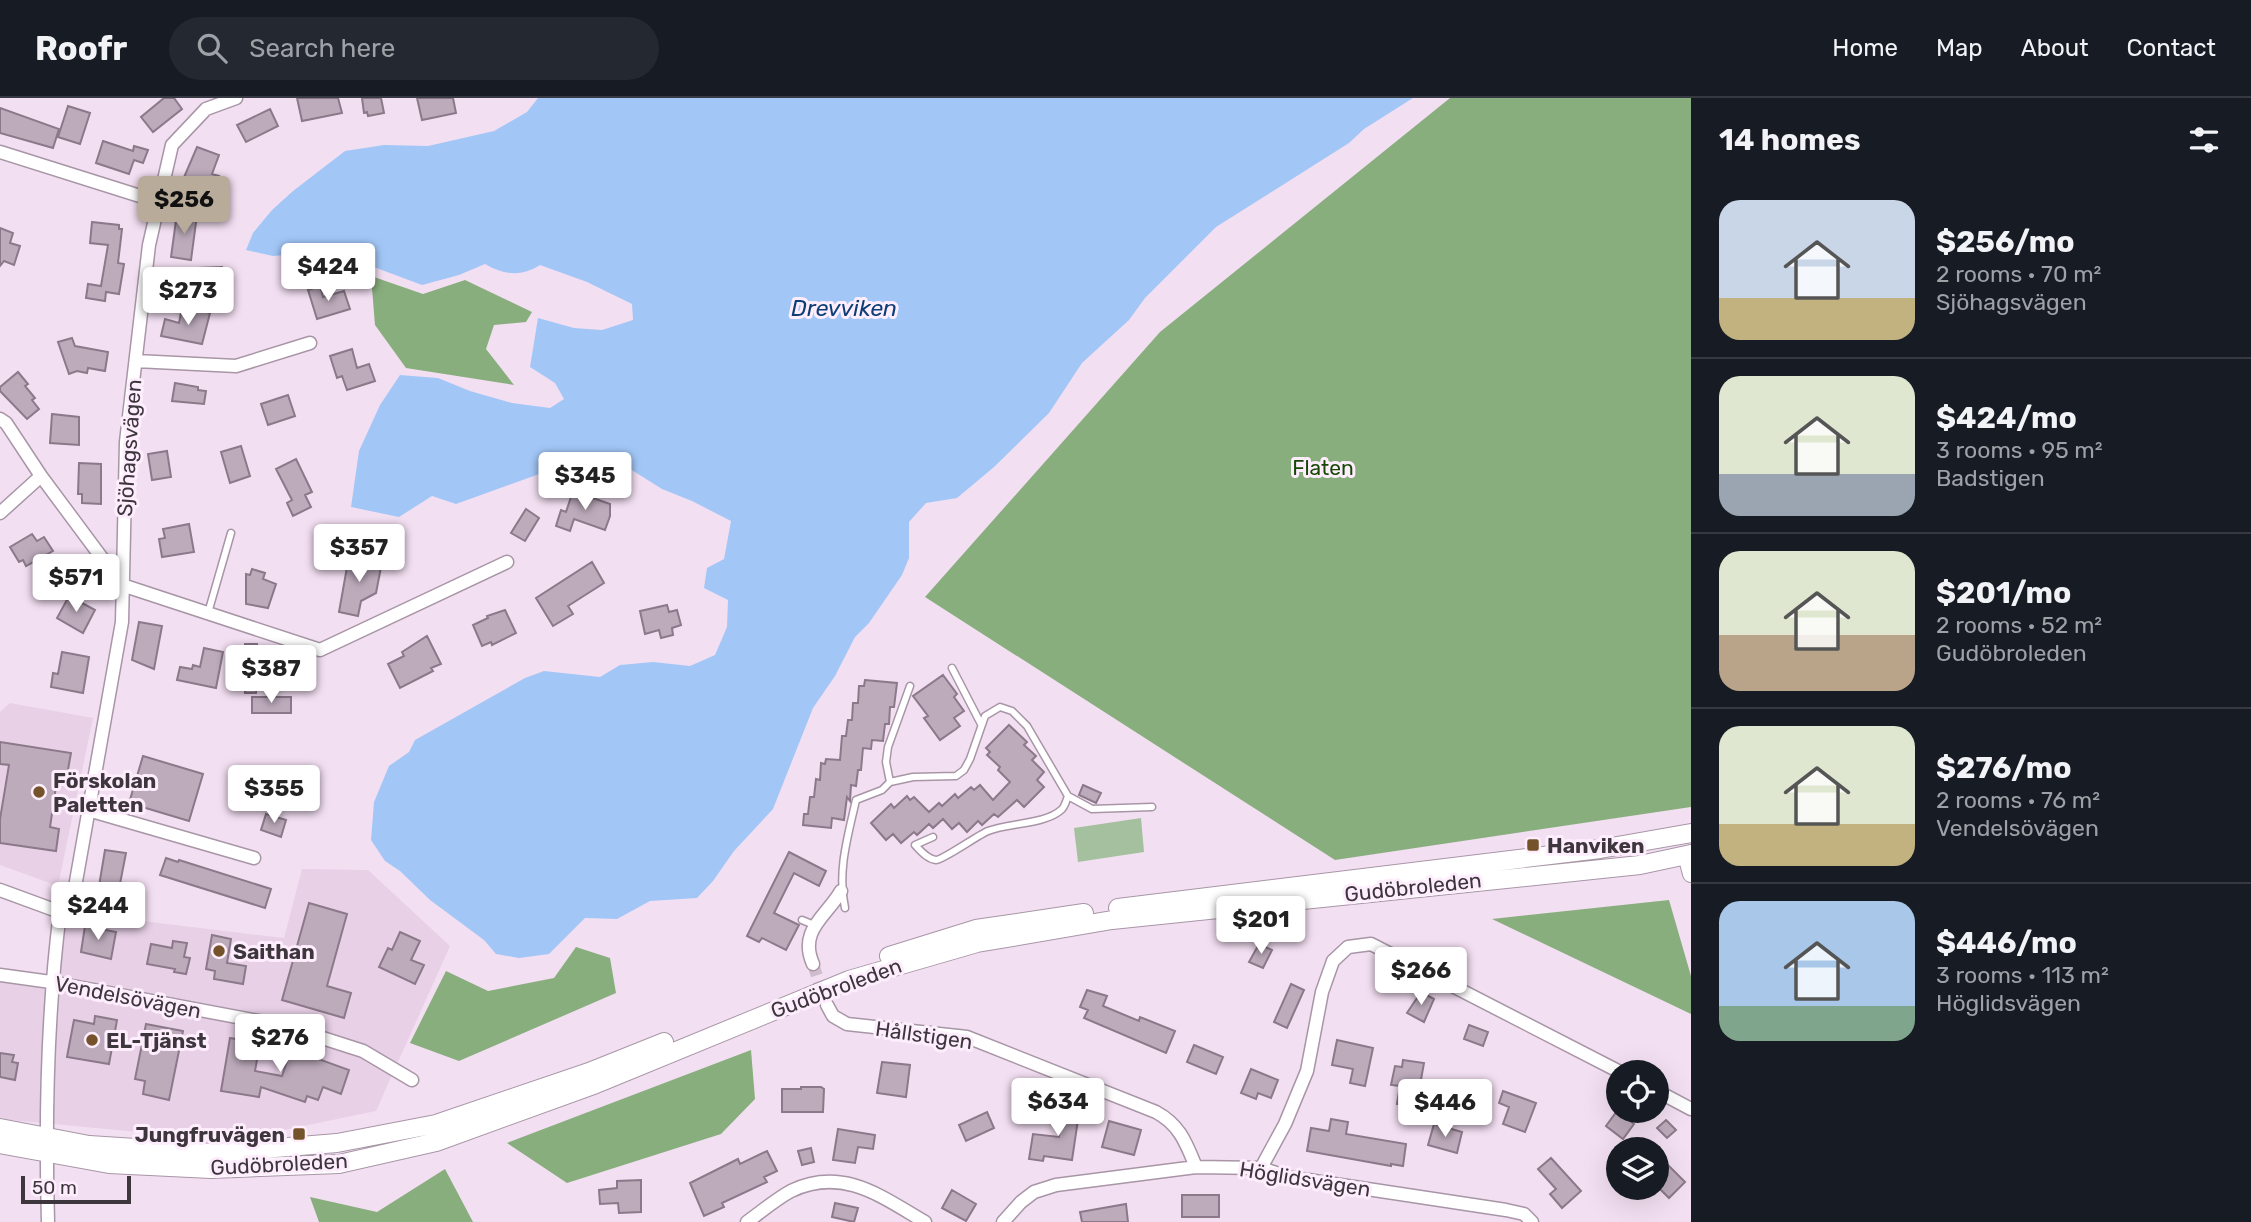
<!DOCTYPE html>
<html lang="en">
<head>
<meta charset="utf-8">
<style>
	:root { --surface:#171b24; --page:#242831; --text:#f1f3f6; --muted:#9ea1a6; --line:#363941; --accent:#b9ab9a }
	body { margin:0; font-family:Rubik,sans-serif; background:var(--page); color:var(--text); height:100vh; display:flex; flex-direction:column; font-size:26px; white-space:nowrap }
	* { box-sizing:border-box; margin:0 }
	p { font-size:23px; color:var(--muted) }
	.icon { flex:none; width:38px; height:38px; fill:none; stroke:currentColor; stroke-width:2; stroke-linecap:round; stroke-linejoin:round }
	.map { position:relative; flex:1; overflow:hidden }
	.panel { display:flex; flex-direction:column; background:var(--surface); width:560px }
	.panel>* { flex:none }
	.buttons { position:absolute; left:1606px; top:962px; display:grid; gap:14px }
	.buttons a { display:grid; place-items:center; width:63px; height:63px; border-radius:50%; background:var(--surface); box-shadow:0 7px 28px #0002; font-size:35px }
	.scale { position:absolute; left:21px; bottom:18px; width:110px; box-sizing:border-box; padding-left:7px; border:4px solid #3d363d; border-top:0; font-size:19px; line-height:24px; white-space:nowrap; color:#3d363d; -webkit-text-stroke:5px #feeefd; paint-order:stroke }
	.price { position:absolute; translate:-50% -60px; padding:0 16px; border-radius:7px; background:#fff; color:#222; font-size:23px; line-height:46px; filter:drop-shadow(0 2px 4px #0008) }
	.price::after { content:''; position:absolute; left:50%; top:42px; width:21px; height:16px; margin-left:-10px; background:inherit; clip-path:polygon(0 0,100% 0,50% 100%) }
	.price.active { background:var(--accent); color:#111 }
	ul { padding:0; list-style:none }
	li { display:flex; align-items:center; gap:21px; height:175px; padding:0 28px }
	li+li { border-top:2px solid var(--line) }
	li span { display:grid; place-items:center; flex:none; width:196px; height:140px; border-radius:21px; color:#555 }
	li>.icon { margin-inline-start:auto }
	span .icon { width:84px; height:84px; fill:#fffc; stroke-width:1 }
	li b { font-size:30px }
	h2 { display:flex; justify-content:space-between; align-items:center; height:84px; padding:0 28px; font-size:30px }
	header { display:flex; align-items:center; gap:42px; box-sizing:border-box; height:98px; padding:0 35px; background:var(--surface); border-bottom:2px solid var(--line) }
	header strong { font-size:33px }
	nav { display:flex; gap:38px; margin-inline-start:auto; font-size:24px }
	.search { width:490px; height:63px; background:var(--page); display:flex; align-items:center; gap:18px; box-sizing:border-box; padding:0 24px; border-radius:38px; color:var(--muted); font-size:26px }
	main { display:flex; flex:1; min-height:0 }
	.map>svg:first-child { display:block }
	.built { fill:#e8d0e7 }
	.green { fill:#a5c09e }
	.forest { fill:#88ae7e }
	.water { fill:#a2c7f7 }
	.building { fill:#bdabbc; stroke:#8b798a; stroke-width:2 }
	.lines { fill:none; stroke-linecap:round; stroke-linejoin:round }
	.minor-tunnel { stroke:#cfbdce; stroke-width:12; stroke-dasharray:12 6; stroke-linecap:butt }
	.service-casing { stroke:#a896a7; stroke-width:9 }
	.minor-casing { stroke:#a896a7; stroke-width:15 }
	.tertiary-casing { stroke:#a896a7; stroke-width:18 }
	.secondary-casing { stroke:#a896a7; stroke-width:20 }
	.service { stroke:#fff; stroke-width:6 }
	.minor { stroke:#fff; stroke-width:12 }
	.tertiary { stroke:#fff; stroke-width:16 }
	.secondary { stroke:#fff; stroke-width:18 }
	.poi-dot { fill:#74532a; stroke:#feeefd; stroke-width:2.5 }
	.labels { text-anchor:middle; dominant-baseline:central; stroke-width:6; stroke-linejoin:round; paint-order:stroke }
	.street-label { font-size:21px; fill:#3d363d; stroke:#feeefd }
	.park-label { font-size:21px; fill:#164803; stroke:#feeefd }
	.poi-label { font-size:21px; font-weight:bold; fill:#3d363d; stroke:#feeefd; text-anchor:start }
	.water-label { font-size:23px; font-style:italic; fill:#0c3d75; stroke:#feeefd }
</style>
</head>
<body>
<header>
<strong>Roofr</strong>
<div class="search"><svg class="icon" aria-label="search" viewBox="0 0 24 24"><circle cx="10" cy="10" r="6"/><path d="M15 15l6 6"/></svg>Search here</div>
<nav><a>Home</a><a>Map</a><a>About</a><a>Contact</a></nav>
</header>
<main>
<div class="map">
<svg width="1691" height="1124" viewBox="0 0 1691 1124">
	<rect width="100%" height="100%" fill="#f3dff2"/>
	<!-- built -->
	<path class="built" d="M10,605L93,620L58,788L0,767V614Z
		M302,771L368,772L450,848L376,1013L260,1037L127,1033L0,1021V883L53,889L60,813L284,840Z"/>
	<!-- green -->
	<path class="green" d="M1141,720L1144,754L1078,764L1074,730Z"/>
	<!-- forest -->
	<path class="forest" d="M1450,0H1691V709L1335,762L925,499L1160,234Z
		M371,178L423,196L465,182L532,214L526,224L494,227L486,251L514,287L406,270L375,227Z
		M1669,802L1691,878V916L1492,821Z
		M576,849L610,860L616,895L459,963L410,945L446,873L488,893L554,880Z
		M751,952L755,1001L721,1036L567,1085L507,1045Z
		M445,1071L473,1124H319L310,1099L377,1114Z"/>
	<!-- water -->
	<path class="water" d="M538,0H1413L1364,31L1349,45L1216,129L1145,200L1129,222L1082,265L1049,315L994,369L957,400L926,405L909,424V460L902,477L869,525L855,539L835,578L813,610L773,711L734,753L713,783L697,800L650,803L617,821L585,820L549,856L519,860L496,856L484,842L430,802L400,773L385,763L371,742L374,704L389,668L409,654L415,642L525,580L544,573L600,579L620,567L653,564L690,568L715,557L727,529L728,502L704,490L707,470L724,461L731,423L692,403L662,391L627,369L584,360L456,406L432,398L399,419L351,409L359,353L380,307L400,277L438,280L470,293L512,305L550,310L564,301L555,285L530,269L538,220L574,230L602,232L633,222L632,206L587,184L540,167C521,179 504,177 485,166L459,177L422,187L331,153L273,158L246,152L253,135L272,112L293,93L345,53L384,47L428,48L494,33L527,14Z"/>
	<!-- building -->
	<path class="building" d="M164,0H174L182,11L153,34L141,19Z
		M297,0H338L342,15L302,23Z
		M362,0H381L384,15L368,18L367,14L364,15Z
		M417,0H453L456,15L422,22Z
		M68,8L90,15L80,46L58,39Z
		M0,10L59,31L53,50L0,35Z
		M270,11L278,28L246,44L237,27Z
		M103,43L133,53L134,48L148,52L143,65L134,62L129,76L96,65Z
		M197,49L219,57L212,76L219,78L212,97L192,90L191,95L179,91Z
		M177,115L197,117L191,162L171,159Z
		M92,124L119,127V131H122L118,165L124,166L119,196L106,194L105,203L86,200L88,186L101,188L108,147L90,145Z
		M0,130L13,135L10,145L20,148L14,167L4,163L0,168Z
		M222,169L223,192L199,194L198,170Z
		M320,188L323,199L344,193L350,211L317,221L308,192Z
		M187,209L210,215L202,246L161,238L165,221L179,225L181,215L185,216Z
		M72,240L75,248L108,254L105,273L88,270L87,275L77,273L69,276L58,244Z
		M352,251L357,270L369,266L375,283L347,292L342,278L337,280L330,258Z
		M18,274L28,286L25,288L35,300L32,302L39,311L27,321L0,293V289Z
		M175,285L198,289V292L206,293L204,306L172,303Z
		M288,297L295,318L268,327L261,306Z
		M52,316L79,319V347L50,345Z
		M241,348L250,378L230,385L221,354Z
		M167,353L171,379L152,382L148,356Z
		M296,361L312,394L305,397L311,409L293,418L287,405L292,402L276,371Z
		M79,365L101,366V406L82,405V396H78Z
		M573,393L610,406V418L605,432L574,421L570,433L556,428L561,412L566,414Z
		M526,411L539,420L525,443L511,435Z
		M189,426L194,454L162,459L159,441L165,440L163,431Z
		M32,436L37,443L44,439L53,453L26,468L23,462L19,464L10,449Z
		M349,458L382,464L376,495L361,503L358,518L339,514Z
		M592,464L604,485L568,508L573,516L553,528L536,500Z
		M252,471L265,475L263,481L276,486L268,510L246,506V476L250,477Z
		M69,498L95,512L83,535L57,520Z
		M667,507L669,514L677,512L681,527L672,530L673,537L661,540L659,532L645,536L640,513Z
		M505,512L516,535L492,547L491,544L482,548L473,527L488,520L487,518Z
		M139,524L162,528L154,571L132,562Z
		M427,538L441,566L431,570L433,573L400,590L388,566L404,558L402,554Z
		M245,546H257L256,595H245Z
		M204,550L223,554L216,590L177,582L180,569L192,571L193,567L200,569Z
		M62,554L89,559L83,595L51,589L53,575L58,576Z
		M943,577L957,596L954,599L964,613L954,620L960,628L940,642L924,620L928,618L913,598Z
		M865,582L897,585L894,609H890L889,626H885L883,643L872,642L871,651L863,650L861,672H858L856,688L851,687L850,703L847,699L844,722L832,720L831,730L803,727L804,716H808L810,699H814L816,681L820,682L821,665L825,666L826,661L840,662L842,638H846L848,622H852L853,605H858L859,588H864Z
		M252,599H291V615H252Z
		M1009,627L1027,644L1024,647L1036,658L1032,662L1044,674L1037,682L1044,689L1024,709L1017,702L998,719L994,716L982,727L978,723L967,734L959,725L952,731L943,721L933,730L929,726L917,737L914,734L901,745L893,736L886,742L871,725L891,706L894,710L907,698L910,702L914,699L929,714L939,705L942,708L955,696L958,700L971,689L974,692L980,687L993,702L1010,684L998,672L1000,669L987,657L990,654L986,650Z
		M0,644L71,655L67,677L58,675L50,729L59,731L56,753L0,745V721L9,667L0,666Z
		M143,658L203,676L189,723L129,705Z
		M1083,687L1101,695L1096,705L1079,697Z
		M266,716L286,722L281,739L261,732Z
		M105,752L126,755L118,796L98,794Z
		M789,754L826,773L819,788L794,775L774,815L799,827L786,852L762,840L759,844L747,838Z
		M166,760L178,764L179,762L271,791L265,810L160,777Z
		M309,805L347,816L327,888L351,895L344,920L282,902Z
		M85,828L116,834L111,861L81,854Z
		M400,834L420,843L411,862L424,867L415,886L379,869L388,850L392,852Z
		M212,837L231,841L227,865L246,868L243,886L214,881L215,873L206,871Z
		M173,843L187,845L184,859L190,860L186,876L174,874L175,871L147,866L151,846L172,850Z
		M1259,846L1272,852L1263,870L1249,864Z
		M1291,886L1304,892L1287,930L1274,924Z
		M1087,892L1107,898L1103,908L1139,923L1140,919L1175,933L1166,955L1084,920L1088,912L1080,909Z
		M1421,894L1434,901L1424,924L1407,915Z
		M95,918L117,922L109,966L67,959L74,922L94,926Z
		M146,926L183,933L169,1002L143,996L145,983L135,981Z
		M1469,927L1488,934L1483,948L1464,941Z
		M230,940L260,945L255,973L282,978L291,951L349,972L341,996L323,989L318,1002L307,998L305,1004L261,989L259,999L221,993Z
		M1337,942L1373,950L1365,988L1350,985L1353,971L1332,967Z
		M1194,947L1223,959L1216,976L1187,964Z
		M0,955L14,957L12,964L18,965L15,982L0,979Z
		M1403,962L1424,965L1416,1009L1397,1006L1400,988L1391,987L1395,968L1402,969Z
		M882,964L910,967L906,999L877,995Z
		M1251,971L1278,982L1271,1000L1258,995L1256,1001L1241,995Z
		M801,989H821L824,991L823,1014H782V991H801Z
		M1503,993L1536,1005L1525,1034L1503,1026L1509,1009L1499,1005Z
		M1063,1006L1080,1008L1072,1062L1044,1058L1043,1063L1029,1061L1033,1036L1059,1039Z
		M1617,1013L1634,1026L1623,1041L1606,1028Z
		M987,1014L994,1030L966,1043L959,1027Z
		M1331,1021L1348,1024L1346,1036L1406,1046L1403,1068L1391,1066V1068L1307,1053L1311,1030L1329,1033Z
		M1666,1022L1676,1032L1667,1040L1657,1030Z
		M1109,1023L1141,1032L1134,1057L1102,1049Z
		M1434,1026L1462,1034L1457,1055L1428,1047Z
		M838,1031L875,1037L873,1051L858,1049L855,1065L833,1062Z
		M811,1050L814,1064L802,1067L798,1053Z
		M767,1053L777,1073L764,1079L767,1084L722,1105L724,1109L704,1118L690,1085L738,1061L740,1066Z
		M1657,1056L1685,1084L1669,1100L1657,1088Z
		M1551,1060L1581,1093L1562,1110L1550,1096L1556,1091L1538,1071Z
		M641,1082V1114L619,1115L618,1105L600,1106L599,1092L617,1090V1083Z
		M952,1092L976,1106L966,1123L942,1110Z
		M1182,1097H1219V1119H1182Z
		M835,1105L858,1110L854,1124L832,1119Z
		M1126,1106L1128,1124H1082L1080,1114Z"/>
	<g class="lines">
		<!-- minor-tunnel -->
		<path class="minor-tunnel" d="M813,866L824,899"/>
		<defs>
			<path id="service" d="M208,515L231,435
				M952,570L981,626
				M890,684L886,664L888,649L910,588
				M1068,698L1092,711L1152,709
				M845,810C837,773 848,738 856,702L882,692L890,684L913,679L956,678L964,672L970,661L985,618L1000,609L1012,613L1027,628L1068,698C1066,703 1065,709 1061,712C1046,726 1008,725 988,733C978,737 943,762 936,762C927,761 921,753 915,747L933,739
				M802,822L814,827"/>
			<path id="minor" d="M0,54L159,104
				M136,263L236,268L310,245
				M0,321L6,325L41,378L122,487L320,552L507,464
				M0,415L41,378
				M88,712L254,760
				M0,792L60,814C47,917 45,1021 48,1124
				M60,814L75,789L122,524L126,344L149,147L172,47L206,11L236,0
				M813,866C798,832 827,818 841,793
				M0,877L51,884L285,928L363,953L412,982
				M827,907L833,918L847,926L967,939L1156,1014C1180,1027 1186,1045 1196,1069
				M1657,993L1691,1011
				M1261,1070L1285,1026L1307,973L1322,894L1333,863L1348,849L1371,846L1622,975
				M747,1124C761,1114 776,1101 791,1093C843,1068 882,1099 925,1124
				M1003,1124L1021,1104L1034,1094L1056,1087L1196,1069L1261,1070L1288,1079L1506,1112L1524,1116L1532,1124"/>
			<path id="tertiary" d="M1686,757L1691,776"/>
			<path id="secondary" d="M1118,810L1600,751L1691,735
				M889,858L976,831L1084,815
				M0,1030L89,1047L214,1055L337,1045L436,1026L589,974L664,944
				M0,1046L109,1066L211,1071L339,1066L436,1044L596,986L849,882L977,845L1112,822L1640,767L1691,756"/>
		</defs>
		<!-- service casing -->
		<use href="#service" class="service-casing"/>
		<!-- minor casing -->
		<use href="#minor" class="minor-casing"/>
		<!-- tertiary casing -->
		<use href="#tertiary" class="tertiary-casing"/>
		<!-- secondary casing -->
		<use href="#secondary" class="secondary-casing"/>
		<!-- service -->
		<use href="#service" class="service"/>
		<!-- minor -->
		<use href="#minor" class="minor"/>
		<!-- tertiary -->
		<use href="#tertiary" class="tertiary"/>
		<!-- secondary -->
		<use href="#secondary" class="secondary"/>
	</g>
	<!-- markers -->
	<g class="poi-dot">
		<circle cx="39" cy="694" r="7"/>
		<rect x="1526" y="740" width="14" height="14" rx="3.5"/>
		<circle cx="219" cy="853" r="7"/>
		<circle cx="92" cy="942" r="7"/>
		<rect x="292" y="1029" width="14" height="14" rx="3.5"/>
	</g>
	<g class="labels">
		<!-- street labels -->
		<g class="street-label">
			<text transform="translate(129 350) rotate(-86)">Sjöhagsvägen</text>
			<text transform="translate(1413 789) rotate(-6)">Gudöbroleden</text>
			<text transform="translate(836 890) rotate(-20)">Gudöbroleden</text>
			<text transform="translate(128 899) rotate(11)">Vendelsövägen</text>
			<text transform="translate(924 937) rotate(8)">Hållstigen</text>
			<text transform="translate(279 1066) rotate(-3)">Gudöbroleden</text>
			<text transform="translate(1305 1081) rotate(9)">Höglidsvägen</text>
		</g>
		<!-- park labels -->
		<g class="park-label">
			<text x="1323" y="369">Flaten</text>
		</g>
		<!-- poi labels -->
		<g class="poi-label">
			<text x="53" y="682">Förskolan<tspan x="53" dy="24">Paletten</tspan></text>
			<text x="1547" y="747">Hanviken</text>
			<text x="233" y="853">Saithan</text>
			<text x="106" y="942">EL-Tjänst</text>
			<text x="285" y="1036" text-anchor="end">Jungfruvägen</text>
		</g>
		<!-- water labels -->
		<g class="water-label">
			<text x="844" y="210">Drevviken</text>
		</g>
	</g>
</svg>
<div class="buttons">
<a><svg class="icon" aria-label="locate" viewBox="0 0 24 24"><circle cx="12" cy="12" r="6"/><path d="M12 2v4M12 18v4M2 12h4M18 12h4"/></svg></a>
<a><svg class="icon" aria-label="layers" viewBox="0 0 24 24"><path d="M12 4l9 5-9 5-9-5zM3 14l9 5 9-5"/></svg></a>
</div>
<div class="scale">50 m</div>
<b class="price active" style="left:184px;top:138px">$256</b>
<b class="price" style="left:328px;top:205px">$424</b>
<b class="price" style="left:188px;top:229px">$273</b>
<b class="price" style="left:585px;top:414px">$345</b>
<b class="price" style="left:359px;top:486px">$357</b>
<b class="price" style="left:76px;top:516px">$571</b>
<b class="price" style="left:271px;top:607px">$387</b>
<b class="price" style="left:274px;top:727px">$355</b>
<b class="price" style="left:98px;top:844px">$244</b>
<b class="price" style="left:1261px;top:858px">$201</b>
<b class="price" style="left:1421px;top:909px">$266</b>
<b class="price" style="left:280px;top:976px">$276</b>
<b class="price" style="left:1058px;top:1040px">$634</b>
<b class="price" style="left:1445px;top:1041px">$446</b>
</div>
<section class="panel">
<h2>14 homes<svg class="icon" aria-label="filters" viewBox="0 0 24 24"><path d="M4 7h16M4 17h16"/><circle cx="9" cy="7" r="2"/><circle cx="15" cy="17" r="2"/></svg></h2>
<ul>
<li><span style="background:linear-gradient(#c9d6e8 70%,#c2b280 0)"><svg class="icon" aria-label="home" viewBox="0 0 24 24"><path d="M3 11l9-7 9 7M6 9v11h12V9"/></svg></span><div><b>$256/mo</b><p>2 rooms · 70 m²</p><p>Sjöhagsvägen</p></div></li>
<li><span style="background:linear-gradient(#dfe7d0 70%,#9aa5b1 0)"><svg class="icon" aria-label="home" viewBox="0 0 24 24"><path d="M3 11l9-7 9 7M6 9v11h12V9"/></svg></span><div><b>$424/mo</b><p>3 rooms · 95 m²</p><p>Badstigen</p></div></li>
<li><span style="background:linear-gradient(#dfe7d0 60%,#b9a48a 0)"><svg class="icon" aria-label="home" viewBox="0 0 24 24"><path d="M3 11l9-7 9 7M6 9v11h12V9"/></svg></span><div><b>$201/mo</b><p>2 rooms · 52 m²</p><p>Gudöbroleden</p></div></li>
<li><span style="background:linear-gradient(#dfe7d0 70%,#c2b280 0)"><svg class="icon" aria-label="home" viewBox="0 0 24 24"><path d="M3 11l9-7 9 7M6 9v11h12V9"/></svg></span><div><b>$276/mo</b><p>2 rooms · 76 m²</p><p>Vendelsövägen</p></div></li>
<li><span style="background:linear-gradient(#a9c7e8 75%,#7fa58c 0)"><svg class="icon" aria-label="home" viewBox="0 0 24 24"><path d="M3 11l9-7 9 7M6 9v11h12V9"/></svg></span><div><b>$446/mo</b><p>3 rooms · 113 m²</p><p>Höglidsvägen</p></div></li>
</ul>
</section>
</main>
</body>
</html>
